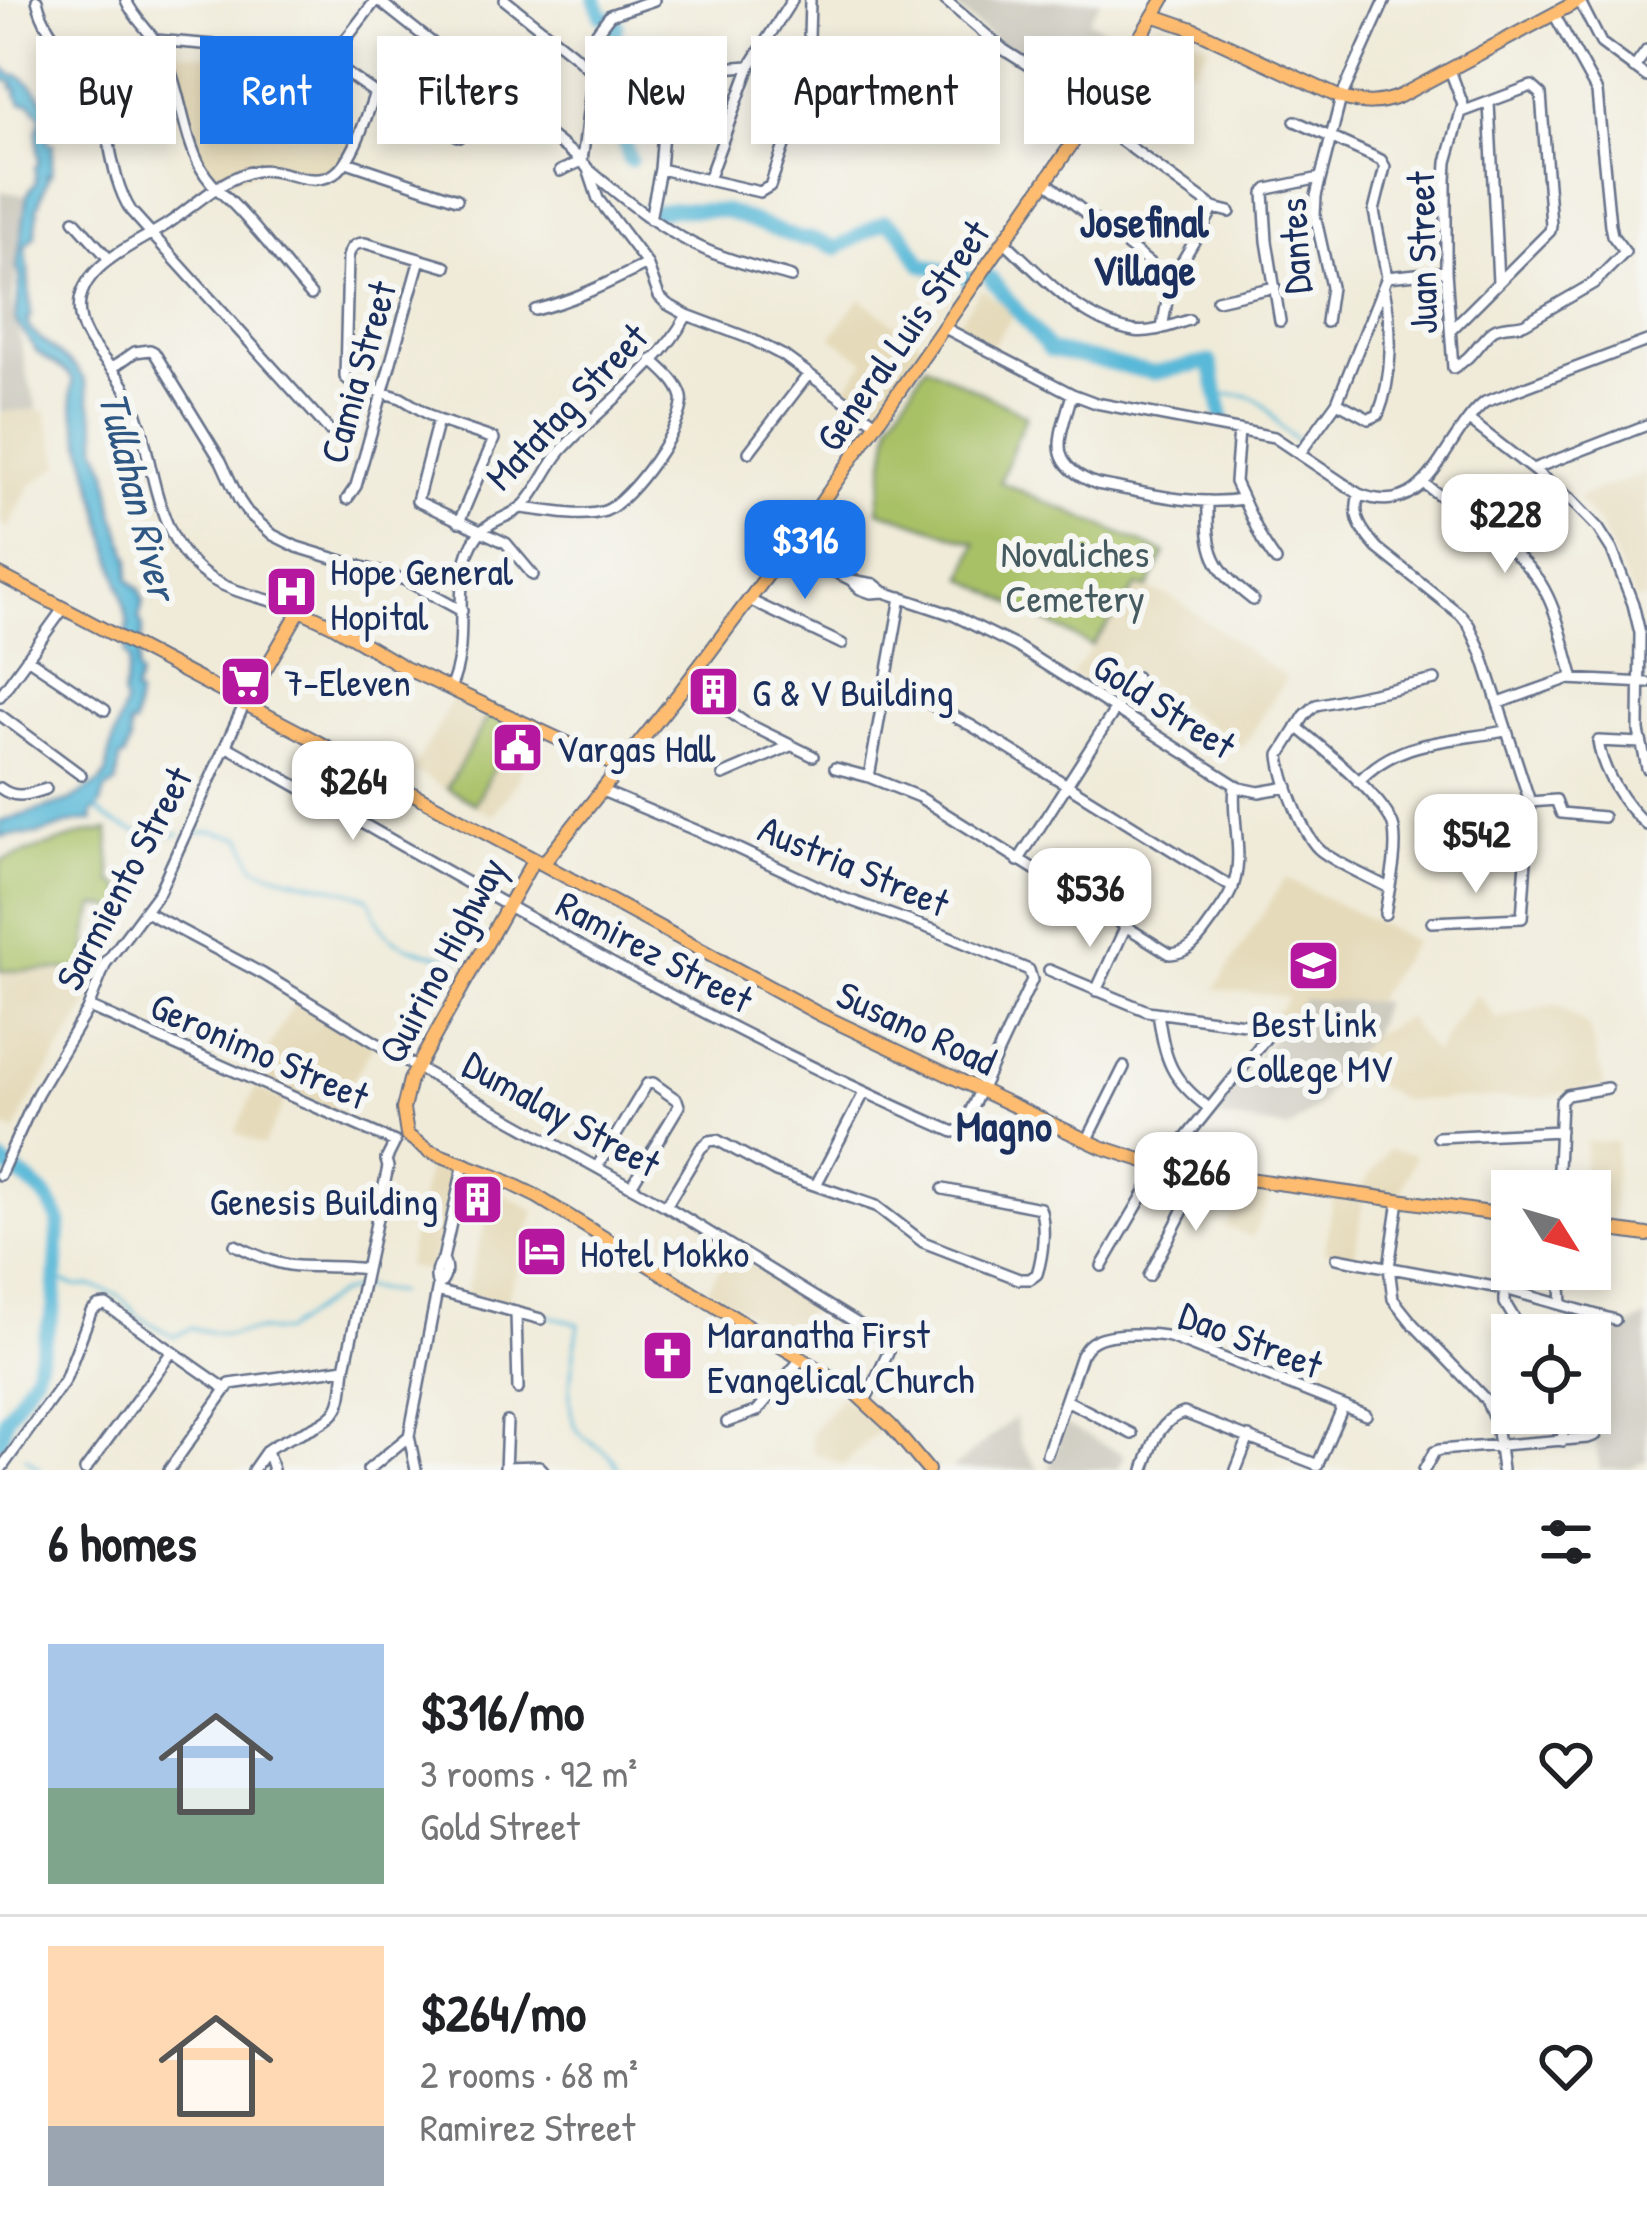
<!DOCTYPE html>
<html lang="en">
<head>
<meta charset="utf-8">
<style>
	:root { --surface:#fff; --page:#f2f2f2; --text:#202124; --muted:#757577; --line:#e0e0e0; --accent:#1a73e8 }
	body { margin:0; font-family:"Patrick Hand",sans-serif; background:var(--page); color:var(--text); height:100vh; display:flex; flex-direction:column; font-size:45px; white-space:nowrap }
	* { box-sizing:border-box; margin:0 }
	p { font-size:39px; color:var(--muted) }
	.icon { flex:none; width:66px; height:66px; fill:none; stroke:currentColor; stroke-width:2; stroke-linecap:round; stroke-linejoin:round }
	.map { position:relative; height:1470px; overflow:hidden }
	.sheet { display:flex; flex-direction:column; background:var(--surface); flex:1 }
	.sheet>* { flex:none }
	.guide { position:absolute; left:36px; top:36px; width:1575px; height:108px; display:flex; gap:24px }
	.needle { width:78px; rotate:127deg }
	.fabs { position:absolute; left:1491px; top:1170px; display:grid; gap:24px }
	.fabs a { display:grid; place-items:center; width:120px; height:120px; border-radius:0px; background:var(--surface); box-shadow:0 6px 18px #0003; font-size:60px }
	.price { position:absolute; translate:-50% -102px; padding:0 27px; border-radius:24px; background:#fff; color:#222; font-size:39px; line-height:78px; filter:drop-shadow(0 3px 6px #0008) }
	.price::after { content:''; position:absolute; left:50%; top:72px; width:36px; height:27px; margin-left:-18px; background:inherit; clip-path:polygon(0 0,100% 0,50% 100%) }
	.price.selected { background:var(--accent); color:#fff }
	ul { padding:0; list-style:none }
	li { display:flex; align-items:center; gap:36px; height:300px; padding:0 48px }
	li+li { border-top:3px solid var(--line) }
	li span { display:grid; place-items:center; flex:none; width:336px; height:240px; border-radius:0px; color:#555 }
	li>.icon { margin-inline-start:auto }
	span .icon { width:144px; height:144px; fill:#fffc; stroke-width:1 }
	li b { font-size:51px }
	h2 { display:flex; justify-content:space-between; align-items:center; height:144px; padding:0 48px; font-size:51px }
	.pill { padding:0 42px; border-radius:0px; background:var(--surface); box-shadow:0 6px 18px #0003; font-size:42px; line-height:108px }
	.pill.selected { background:var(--accent); color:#fff }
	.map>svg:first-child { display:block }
	.built { fill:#e5daba }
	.industrial { fill:#c7c4b8 }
	.green { fill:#a9c166; stroke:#627862; stroke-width:3 }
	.water { fill:#5ab9d8; stroke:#3a749b; stroke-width:3 }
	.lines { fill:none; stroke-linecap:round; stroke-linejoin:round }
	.stream { stroke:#5ab9d8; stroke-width:3 }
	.river { stroke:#5ab9d8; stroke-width:15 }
	.minor-casing { stroke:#667189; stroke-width:14 }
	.major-casing { stroke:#667189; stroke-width:16 }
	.minor { stroke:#fff; stroke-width:9 }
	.major { stroke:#fdbc70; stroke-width:12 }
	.labels { text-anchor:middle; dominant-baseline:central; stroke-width:12; stroke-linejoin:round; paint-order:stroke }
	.street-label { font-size:39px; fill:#1b2f5e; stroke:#f6f6f2 }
	.park-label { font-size:39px; fill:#465b60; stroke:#f6f6f2 }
	.poi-label { font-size:39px; fill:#1b2f5e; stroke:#f6f6f2; text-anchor:start }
	.neighbourhood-label { font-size:42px; font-weight:bold; fill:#1b2f5e; stroke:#f6f6f2 }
	.water-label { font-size:42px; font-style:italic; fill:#2e5883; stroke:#f6f6f2 }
</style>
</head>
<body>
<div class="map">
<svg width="1647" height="1470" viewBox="0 0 1647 1470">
	<rect width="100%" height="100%" fill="#f6f6f2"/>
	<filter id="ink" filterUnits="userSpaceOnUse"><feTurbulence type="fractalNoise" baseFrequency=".00833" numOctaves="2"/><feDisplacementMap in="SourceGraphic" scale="24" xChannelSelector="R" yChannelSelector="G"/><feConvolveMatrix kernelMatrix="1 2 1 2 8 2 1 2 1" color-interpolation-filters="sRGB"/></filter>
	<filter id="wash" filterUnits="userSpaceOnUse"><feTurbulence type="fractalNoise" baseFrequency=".004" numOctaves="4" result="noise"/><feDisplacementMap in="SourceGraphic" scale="48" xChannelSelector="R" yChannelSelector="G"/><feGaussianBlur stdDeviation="2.7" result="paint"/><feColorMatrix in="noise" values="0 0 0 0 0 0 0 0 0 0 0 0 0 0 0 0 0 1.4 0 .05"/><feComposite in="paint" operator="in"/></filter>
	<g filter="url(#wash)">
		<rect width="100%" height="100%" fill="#f0ebd9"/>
		<!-- built -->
		<path class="built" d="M1159,21L1209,45L1193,71L1146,43Z
			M165,51L329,67L320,119L355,132L340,166L317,176L273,165L210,186Z
			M981,289L1015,313L991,348L957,324Z
			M860,298L923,345L873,411L844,390L865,361L831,337Z
			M45,411L60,465L30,486L9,528L0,523V412Z
			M1647,472V600H1635L1600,526L1577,498Z
			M1137,585L1174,598L1286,678L1243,748L1132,674L1112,700L1072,674Z
			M453,696L534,735L516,784L493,816L412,770L437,729Z
			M1285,878L1414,941L1374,1002L1304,999L1286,1021L1272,1019L1288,997L1215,989Z
			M86,969V980L95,982L85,1011L26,1107L16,1132L7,1129L0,1123V971Z
			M1476,994L1497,1019L1556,1004L1588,1026L1605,1085L1547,1097L1402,1100L1343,1066L1372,1035L1407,1017L1434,1054L1457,1018Z
			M296,1000L374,1044L335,1111L253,1075Z
			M256,1088L285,1102L263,1146L235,1132Z
			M1586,1141L1617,1142L1612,1222L1590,1217V1191H1582Z
			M1388,1149L1415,1155L1400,1195L1361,1188Z
			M428,1166L454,1173L431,1272L406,1267Z
			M1248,1186L1273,1192L1252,1237L1226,1227Z
			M495,1189L535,1211L506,1304L465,1294Z
			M1333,1197L1363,1201L1355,1256L1325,1252Z
			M731,1251L812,1302L789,1339L708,1288Z
			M842,1396L881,1429L843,1465L812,1451V1432Z"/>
		<!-- industrial -->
		<path class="industrial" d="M946,0H1101L1089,20L1129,44L1107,79L1036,67L1013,55Z
			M0,191L25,195L12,302L27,373L38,410L0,412Z
			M1304,999L1383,1002L1372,1035L1343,1066L1319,1106L1289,1129L1210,1116Z
			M1647,1317V1460L1632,1468L1599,1470L1590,1387V1345Z
			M1015,1417L1020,1443L1039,1470H951Z
			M1065,1424L1125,1455L1118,1470H1048Z"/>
		<!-- green -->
		<path class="green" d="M926,365L1026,415L1000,482L1165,553L1148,588L1137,586L1092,646L964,578L976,543L878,510L891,421Z
			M489,715L515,727L475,804L447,788Z
			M108,830L112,882L120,886L129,913L109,907L95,906L88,933L86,969L0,971V861L86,833Z"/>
		<!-- water -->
		<path class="water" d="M0,66L13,75H19C42,93 51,102 43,130L47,135L48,143L53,144L51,175H46L48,178L36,211L38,212L35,236L25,246C30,268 28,291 31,316L27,320L30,330L76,368L85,381L97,430V447L108,471L114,513L130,559L128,579L140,590L143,602L139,618L143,628L137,671L140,676L134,693L138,695L134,726L129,725L130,742L124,757L120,758L116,784L105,790L101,804L92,814L93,821C75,819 59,829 42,833C28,837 14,833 0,837V822L69,801L102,781L107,772L109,754L125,704L123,696L129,662L125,655L128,623L122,595L74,412L71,395L73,380L68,373L38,353L16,322L20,276L17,268L27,195L36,182L35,167L39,163L37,134L41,116L30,103H22L16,94L18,89L12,88L14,82L3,80Z"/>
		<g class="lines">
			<!-- stream -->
			<path class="stream" d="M1217,396C1274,387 1263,421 1301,443
				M96,808C118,831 148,837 180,834
				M189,833L211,831L243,838L254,866C290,883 331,883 368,898C374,907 375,916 380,925C394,950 433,953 459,960
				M55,1278L75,1286H92L119,1296L140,1317L174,1337L191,1328L225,1335L260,1330L283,1332L336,1295L358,1287L397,1293
				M509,1305L579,1324C575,1352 558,1417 584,1437C600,1450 609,1449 619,1470
				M0,1443L11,1447
				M25,1457L41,1470"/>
			<!-- river -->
			<path class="river" d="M595,0L602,16
				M611,18L617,24L611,52L609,91L630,160
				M646,213L674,209L725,211L800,239H813L837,248L885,221L902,233L921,264L965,277
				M990,278L1050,350L1153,373L1210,362L1223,419
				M0,1162C25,1178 48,1191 59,1221L54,1307L35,1373L7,1417L0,1441"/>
		</g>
	</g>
	<g filter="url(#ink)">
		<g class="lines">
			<defs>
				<path id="minor" d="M37,0C46,40 74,53 92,86C112,125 107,173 131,211L329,430
					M126,0C134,20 153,33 163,53C181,90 182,132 201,168C209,183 220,191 232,203C260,231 284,265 311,295
					M378,0L582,161L588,169L598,199L647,264L659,296L667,304L687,315L751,339L784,356L877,424
					M505,0L573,54L593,73
					M945,0L1004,50L1034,69L1113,83
					M1579,0L1601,43L1647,77
					M155,40L238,47L329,61L375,93L460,137
					M329,61L376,0
					M1634,68L1647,50
					M1450,70L1463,105L1447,162L1446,180V271L1453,368C1474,357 1477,343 1493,330C1502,324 1515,327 1525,323L1594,283L1625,252L1612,235L1610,225L1597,92L1554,14
					M593,73L616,75L750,66
					M1489,103L1498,282
					M1090,118L1214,208L1230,212
					M1295,121L1381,160L1385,167L1374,211L1387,277L1337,402L1300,453
					M582,161L593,73L592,53L597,32L610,15L654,0
					M347,162L457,199
					M588,169C626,201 662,231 708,251C734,262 763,269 791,277
					M660,169L760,192L770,186L808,77L810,0
					M560,171L582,161
					M708,180L750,66L792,0
					M1045,181L1171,280
					M650,219L660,169L668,72
					M74,220L109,259
					M1004,241C1042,276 1081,322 1134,331C1152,334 1172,325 1189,320
					M446,267L365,243C354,243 351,247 348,257L345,377L352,383L401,398L438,420L494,439L459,522
					M1387,277L1446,271
					M1217,300L1275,287
					M535,310C575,300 610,282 647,264
					M1280,321L1267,241L1264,193L1268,189L1320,178
					M1326,322L1331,287L1315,215L1316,196L1341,98L1385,0
					M943,327L1072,394L1096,403L1274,437L1359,494C1430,523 1442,437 1485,402L1647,341
					M1162,328L1171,280L1214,208
					M1451,330L1550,231L1551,225L1541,94L1532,86L1526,88L1462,112
					M112,368L135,352L150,350L154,352L221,461L239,500L247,512L273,535L297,547L405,580L462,611
					M1072,394C1060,438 1044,464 1097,484C1143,492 1195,507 1242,499
					M1337,402L1369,419L1378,415C1393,378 1393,327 1384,289
					M438,420L417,501L506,543L533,575
					M1469,420L1569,498L1598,528L1612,550L1633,604L1640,633L1639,731L1647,768
					M1239,430L1235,482L1262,540L1276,561
					M749,452L808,375
					M1533,469L1647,425
					M1423,483C1458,510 1524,552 1544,589C1559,616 1565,650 1574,679
					M1359,494C1352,518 1361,530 1377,548L1461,615L1469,625L1481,651L1530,802L1522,918L1432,922
					M347,499L356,486L420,259
					M1208,501C1207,552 1212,568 1253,600
					M520,508C546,510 580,519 605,511C629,503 687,423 682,397C678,382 663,370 652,360
					M788,549L851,580L860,589L871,593L884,592L953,615L1016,646L1240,788L1259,792L1288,787
					M851,580L874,584L884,592
					M749,600L842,644
					M300,610C272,599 239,595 213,580C161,549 155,481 141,427C136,409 129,393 119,378C105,359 83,340 80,316C72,267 138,244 169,223C195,205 223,177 255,171C282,166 309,189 334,174C354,161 366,116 375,93
					M27,658L105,710
					M687,682L744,722L813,756
					M450,688C473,641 447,576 478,535C490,519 510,518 524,505C539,490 547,467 561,451C601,406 658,369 687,315
					M885,690L930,704L972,726L1233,888
					M0,696L63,609
					M1499,703L1567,679L1647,683
					M0,715L81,775
					M1297,727C1320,746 1389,801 1394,829C1398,856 1389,887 1385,914
					M1641,743L1598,741C1602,771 1624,806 1647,825
					M226,746C466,881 701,1023 954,1132L962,1129L1032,980L1029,970L934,930L841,897L719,840L600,790
					M835,768L869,777L919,797L1170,954C1188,953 1197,942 1207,928C1217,914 1231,897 1235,880C1243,849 1231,816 1235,785
					M723,775L790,746
					M869,777L901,597
					M1358,782C1399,738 1450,742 1505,731
					M0,788C16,800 29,794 46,789
					M1530,802L1556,800L1561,813L1603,817
					M1018,861L1136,677
					M1389,888C1367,876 1341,866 1321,851C1303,837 1282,778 1280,755L1305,715L1316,705L1435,680
					M146,912L263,974L416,1067L666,1206L886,1341L888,1353L865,1401
					M1049,970L1147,1011L1274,1028
					M1096,991L1125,928
					M89,1007L395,1142
					M1158,1013C1165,1060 1170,1079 1209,1108
					M1438,1137L1560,1131
					M1087,1141L1124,1067
					M597,1167L647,1084L653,1083L677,1100L679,1106L631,1186
					M0,1175L37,1094L87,1010L106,963L159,892L244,705
					M816,1185L864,1093
					M1557,1191L1561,1101L1567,1095L1607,1088
					M1399,1200L1389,1267L1393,1299L1413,1324L1486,1400L1496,1423L1502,1470
					M666,1206L701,1148L709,1141L717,1140L776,1172L876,1206L923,1242L1019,1279H1030L1037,1274C1043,1255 1046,1227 1040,1208L943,1189
					M235,1245C254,1254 276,1265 298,1266C321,1267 343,1266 365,1269
					M1337,1258L1505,1289L1615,1320
					M1102,1266L1152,1180L1274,1028
					M1551,1269L1561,1287L1562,1304
					M1149,1276L1203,1172
					M438,1286C446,1279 448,1269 443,1259
					M1505,1289V1303L1524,1335
					M437,1291L541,1319
					M516,1312L518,1389
					M1066,1400L1132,1434
					M1562,1413L1563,1441
					M727,1422L757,1411L802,1358
					M409,1436L416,1470
					M1047,1454L1081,1355C1086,1348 1088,1344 1096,1340C1111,1332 1153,1333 1170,1337L1366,1415
					M1317,1466L1341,1411L1339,1405
					M505,1467L539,1466L543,1470
					M0,1470L65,1380L91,1312L98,1306L106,1305L226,1389
					M85,1470L171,1353
					M169,1470L230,1384L345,1368L388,1167L386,1160L395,1142
					M253,1470L267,1450
					M273,1470L267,1450C285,1436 327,1427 337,1409C344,1398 343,1381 345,1368
					M368,1470L409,1436L438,1286C434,1276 436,1267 443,1259L464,1163
					M505,1470L507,1422
					M1144,1470C1152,1446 1158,1421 1184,1413L1318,1465
					M1236,1470L1249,1437
					M1424,1470L1434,1452L1439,1450L1588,1438L1596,1435"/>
				<path id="major" d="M1155,16L1193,29L1341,98C1364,104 1378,105 1400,96L1580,0
					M0,575L303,734L819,1014L1101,1147L1163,1167L1512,1216
					M244,705L300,610L332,625L405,668L619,767
					M533,861L410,1080L403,1109L407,1135L429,1151L497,1177L536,1196L852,1390L891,1426L928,1470
					M543,864L680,692L814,513L1090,118L1163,0
					M1590,1227L1647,1235"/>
			</defs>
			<!-- minor casing -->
			<use href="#minor" class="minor-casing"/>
			<!-- major casing -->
			<use href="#major" class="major-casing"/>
			<!-- minor -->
			<use href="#minor" class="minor"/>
			<!-- major -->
			<use href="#major" class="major"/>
		</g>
	</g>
	<!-- icons -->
	<defs>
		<symbol id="hospital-square" viewBox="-11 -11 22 22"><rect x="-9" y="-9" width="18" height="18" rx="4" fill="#b5179e" stroke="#f6f6f2"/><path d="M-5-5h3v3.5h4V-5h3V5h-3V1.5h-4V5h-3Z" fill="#fff"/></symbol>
		<symbol id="supermarket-square" viewBox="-11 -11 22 22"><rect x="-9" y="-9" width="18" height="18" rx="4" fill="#b5179e" stroke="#f6f6f2"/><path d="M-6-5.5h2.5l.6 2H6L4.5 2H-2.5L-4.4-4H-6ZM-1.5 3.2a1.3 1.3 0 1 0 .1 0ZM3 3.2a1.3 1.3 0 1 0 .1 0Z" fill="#fff"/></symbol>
		<symbol id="building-square" viewBox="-11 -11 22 22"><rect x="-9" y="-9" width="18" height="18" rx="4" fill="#b5179e" stroke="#f6f6f2"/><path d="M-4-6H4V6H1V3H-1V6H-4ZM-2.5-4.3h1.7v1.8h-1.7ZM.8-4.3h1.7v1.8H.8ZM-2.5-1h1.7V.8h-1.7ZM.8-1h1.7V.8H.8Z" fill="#fff"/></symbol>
		<symbol id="civic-square" viewBox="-11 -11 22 22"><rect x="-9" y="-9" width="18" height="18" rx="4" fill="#b5179e" stroke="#f6f6f2"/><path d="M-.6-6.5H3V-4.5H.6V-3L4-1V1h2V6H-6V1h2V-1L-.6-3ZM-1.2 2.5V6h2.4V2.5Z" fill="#fff"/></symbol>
		<symbol id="university-square" viewBox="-11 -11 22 22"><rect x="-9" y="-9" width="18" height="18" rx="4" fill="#b5179e" stroke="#f6f6f2"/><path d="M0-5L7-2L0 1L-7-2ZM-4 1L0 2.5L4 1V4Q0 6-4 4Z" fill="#fff"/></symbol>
		<symbol id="hotel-square" viewBox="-11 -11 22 22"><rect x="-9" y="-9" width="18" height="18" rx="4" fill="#b5179e" stroke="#f6f6f2"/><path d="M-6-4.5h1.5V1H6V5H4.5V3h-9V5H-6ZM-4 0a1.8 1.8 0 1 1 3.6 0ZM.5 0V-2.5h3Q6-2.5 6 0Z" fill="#fff"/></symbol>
		<symbol id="church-square" viewBox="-11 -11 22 22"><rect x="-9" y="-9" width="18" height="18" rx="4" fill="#b5179e" stroke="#f6f6f2"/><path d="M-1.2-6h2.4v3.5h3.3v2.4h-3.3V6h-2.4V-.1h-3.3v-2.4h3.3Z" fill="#fff"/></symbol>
	</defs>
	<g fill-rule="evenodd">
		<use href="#hospital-square" x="262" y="562" width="59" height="59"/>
		<use href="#supermarket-square" x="216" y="652" width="59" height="59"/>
		<use href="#building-square" x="684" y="662" width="59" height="59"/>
		<use href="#civic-square" x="488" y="718" width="59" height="59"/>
		<use href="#university-square" x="1284" y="936" width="59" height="59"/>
		<use href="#building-square" x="448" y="1170" width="59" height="59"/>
		<use href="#hotel-square" x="512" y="1222" width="59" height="59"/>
		<use href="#church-square" x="638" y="1326" width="59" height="59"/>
	</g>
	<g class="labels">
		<!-- street labels -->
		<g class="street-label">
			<text transform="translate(1294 246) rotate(-93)">Dantes</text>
			<text transform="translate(1421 253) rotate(-91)">Juan Street</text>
			<text transform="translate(902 335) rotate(-55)">General Luis Street</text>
			<text transform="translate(357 372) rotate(-74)">Camia Street</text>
			<text transform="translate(566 406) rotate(-46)">Matatag Street</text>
			<text transform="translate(1165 705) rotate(33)">Gold Street</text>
			<text transform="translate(854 865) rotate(23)">Austria Street</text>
			<text transform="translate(123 878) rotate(-62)">Sarmiento Street</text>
			<text transform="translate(655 951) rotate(28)">Ramirez Street</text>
			<text transform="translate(441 960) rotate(-62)">Quirino Highway</text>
			<text transform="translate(917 1027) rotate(25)">Susano Road</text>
			<text transform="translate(260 1050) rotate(24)">Geronimo Street</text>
			<text transform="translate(562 1113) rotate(29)">Dumalay Street</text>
			<text transform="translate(1251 1339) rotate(21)">Dao Street</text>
		</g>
		<!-- park labels -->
		<g class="park-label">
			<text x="1075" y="552">Novaliches<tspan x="1075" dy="45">Cemetery</tspan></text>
		</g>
		<!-- poi labels -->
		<g class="poi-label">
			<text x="330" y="570">Hope General<tspan x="330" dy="45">Hopital</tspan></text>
			<text x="284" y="681">7-Eleven</text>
			<text x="752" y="691">G &amp; V Building</text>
			<text x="556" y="747">Vargas Hall</text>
			<text x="1314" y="1022" text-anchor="middle">Best link<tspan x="1314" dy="45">College MV</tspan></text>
			<text x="438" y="1200" text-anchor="end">Genesis Building</text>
			<text x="580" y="1252">Hotel Mokko</text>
			<text x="707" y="1333">Maranatha First<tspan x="707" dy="45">Evangelical Church</tspan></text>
		</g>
		<!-- neighbourhood labels -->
		<g class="neighbourhood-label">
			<text x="1144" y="221">Josefinal<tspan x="1144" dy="48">Village</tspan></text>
			<text x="1004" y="1125">Magno</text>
		</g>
		<!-- water labels -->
		<g class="water-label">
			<text transform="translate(139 495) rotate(76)">Tullahan River</text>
		</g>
	</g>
</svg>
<div class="fabs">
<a><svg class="needle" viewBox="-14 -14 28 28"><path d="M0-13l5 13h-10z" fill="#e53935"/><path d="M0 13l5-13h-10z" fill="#757577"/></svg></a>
<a><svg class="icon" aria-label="locate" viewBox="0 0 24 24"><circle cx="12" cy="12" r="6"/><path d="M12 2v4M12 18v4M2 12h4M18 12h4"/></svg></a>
</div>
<b class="price" style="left:1505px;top:576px">$228</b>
<b class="price selected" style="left:805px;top:602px">$316</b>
<b class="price" style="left:353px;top:843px">$264</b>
<b class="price" style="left:1476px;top:896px">$542</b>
<b class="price" style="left:1090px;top:950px">$536</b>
<b class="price" style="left:1196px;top:1234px">$266</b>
<div class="guide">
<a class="pill">Buy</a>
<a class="pill selected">Rent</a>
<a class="pill">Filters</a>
<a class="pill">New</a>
<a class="pill">Apartment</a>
<a class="pill">House</a>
</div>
</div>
<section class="sheet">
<h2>6 homes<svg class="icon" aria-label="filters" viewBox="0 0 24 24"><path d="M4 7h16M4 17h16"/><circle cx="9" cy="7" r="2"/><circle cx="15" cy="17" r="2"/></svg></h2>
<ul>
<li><span style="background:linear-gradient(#a9c7e8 60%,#7fa58c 0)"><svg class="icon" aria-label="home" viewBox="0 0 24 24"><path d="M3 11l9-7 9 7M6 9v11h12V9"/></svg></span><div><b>$316/mo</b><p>3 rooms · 92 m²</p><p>Gold Street</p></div><svg class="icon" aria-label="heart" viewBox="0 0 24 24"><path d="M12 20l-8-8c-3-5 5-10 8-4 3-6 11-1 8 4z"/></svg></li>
<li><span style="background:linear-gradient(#ffd9b3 75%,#9aa5b1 0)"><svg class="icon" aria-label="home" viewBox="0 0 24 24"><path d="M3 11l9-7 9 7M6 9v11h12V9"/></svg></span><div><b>$264/mo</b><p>2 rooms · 68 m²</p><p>Ramirez Street</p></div><svg class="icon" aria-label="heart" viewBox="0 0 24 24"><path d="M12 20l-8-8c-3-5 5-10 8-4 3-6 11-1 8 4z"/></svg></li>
</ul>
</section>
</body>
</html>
